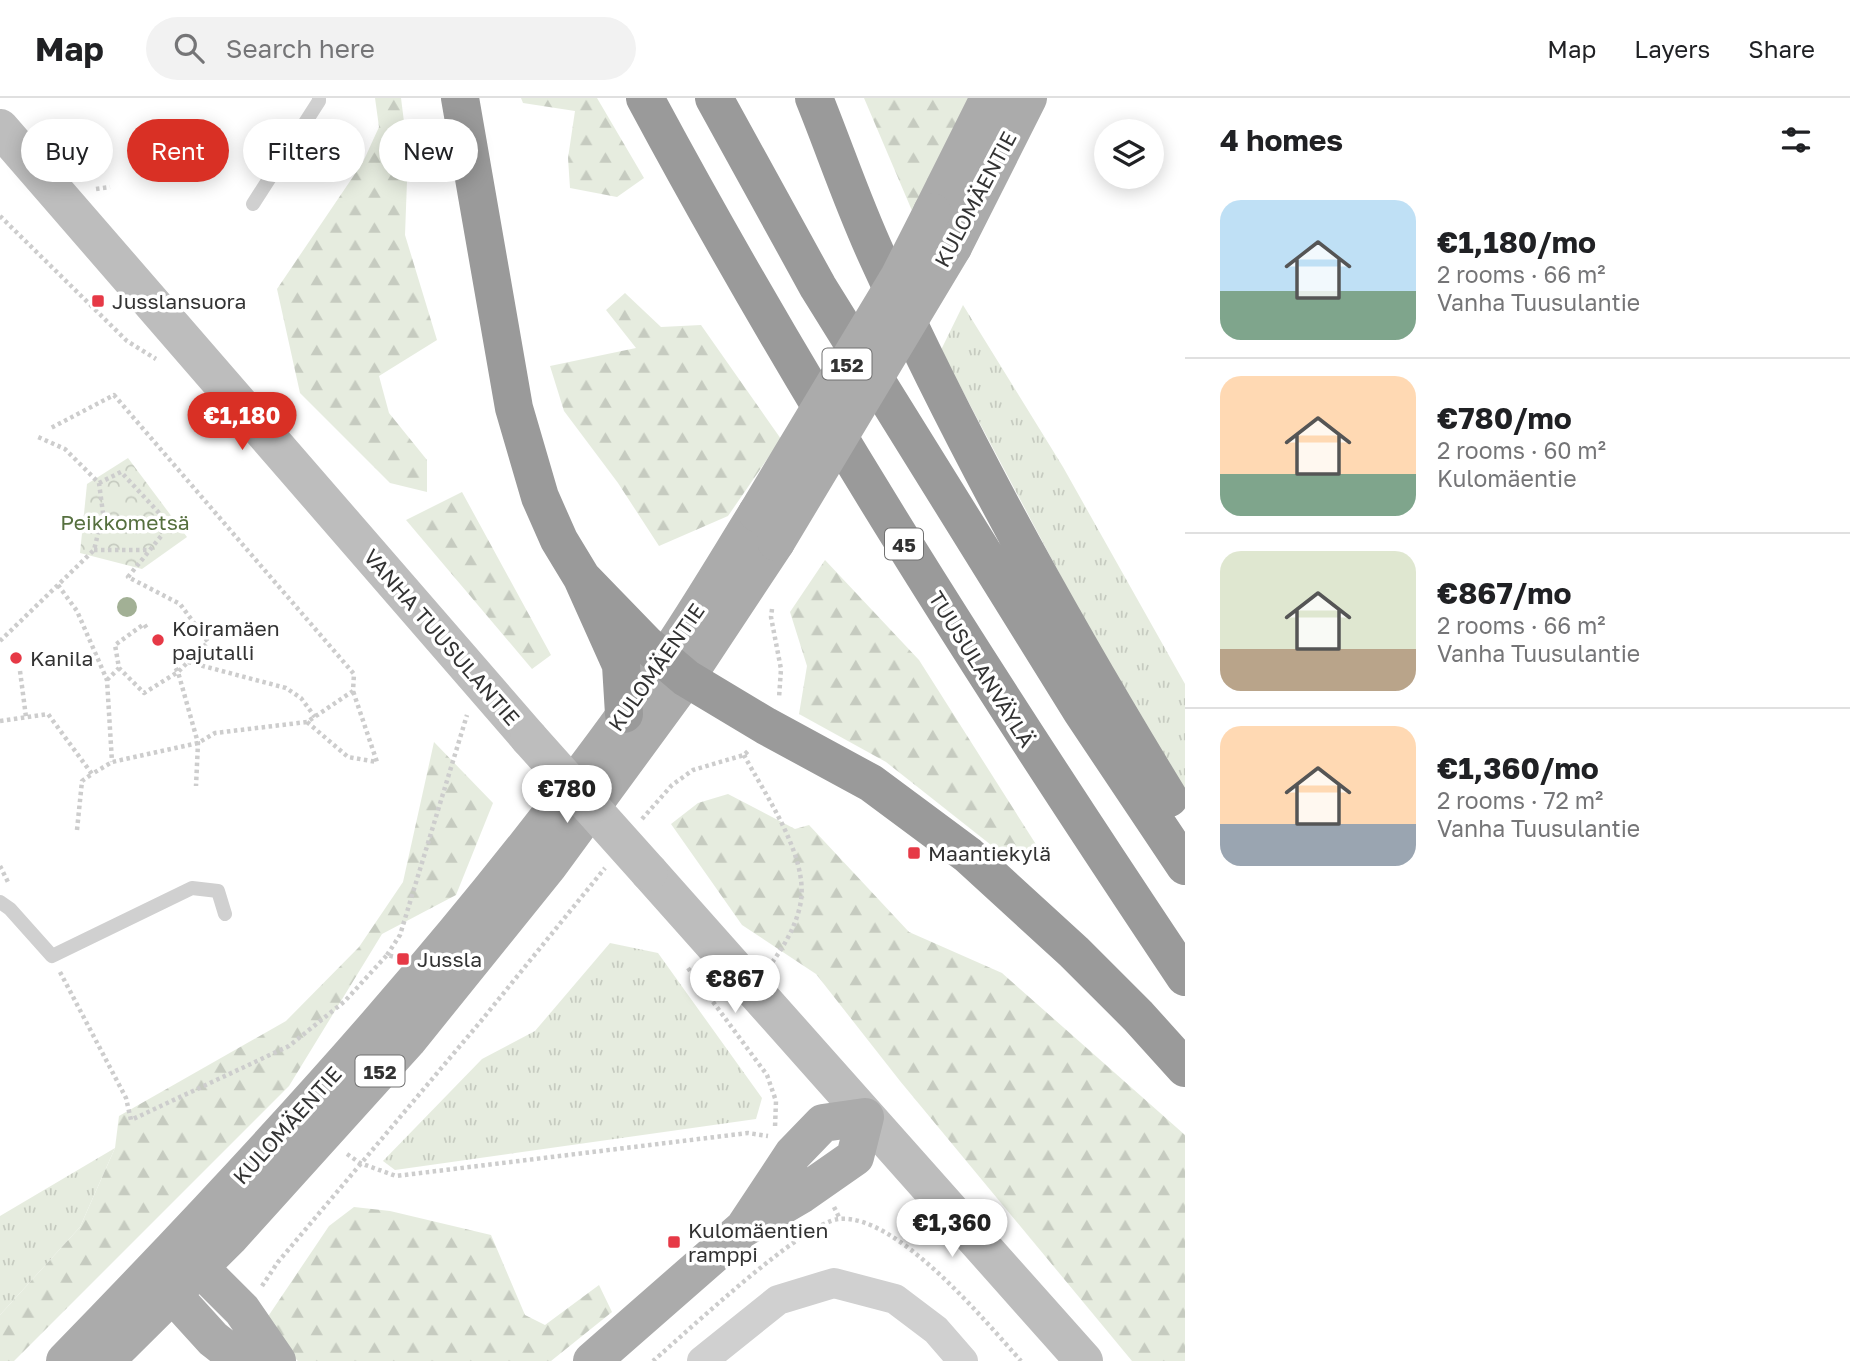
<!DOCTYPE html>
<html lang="en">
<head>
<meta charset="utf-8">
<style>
	:root { --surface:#fff; --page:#f2f2f2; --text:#202124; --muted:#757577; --line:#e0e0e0; --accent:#d93025 }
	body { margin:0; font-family:"Golos Text",sans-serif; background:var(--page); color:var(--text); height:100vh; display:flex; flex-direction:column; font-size:26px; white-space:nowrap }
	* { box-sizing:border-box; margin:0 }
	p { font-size:23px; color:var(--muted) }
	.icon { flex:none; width:38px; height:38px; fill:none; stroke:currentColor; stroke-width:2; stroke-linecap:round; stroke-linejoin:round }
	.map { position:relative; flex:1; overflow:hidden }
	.sheet { display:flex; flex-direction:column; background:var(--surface); width:665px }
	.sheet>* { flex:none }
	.guide { position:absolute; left:21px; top:21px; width:665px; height:63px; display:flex; gap:14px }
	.tools { position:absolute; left:1094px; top:21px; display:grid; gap:14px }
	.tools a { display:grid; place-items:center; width:70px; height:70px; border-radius:50%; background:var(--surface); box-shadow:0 4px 18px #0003; font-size:35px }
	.price { position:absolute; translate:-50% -60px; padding:0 16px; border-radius:24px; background:#fff; color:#222; font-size:23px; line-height:46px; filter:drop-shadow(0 2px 4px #0008) }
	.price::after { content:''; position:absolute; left:50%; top:42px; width:21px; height:16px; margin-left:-10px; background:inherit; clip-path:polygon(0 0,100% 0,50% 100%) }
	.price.on { background:var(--accent); color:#fff }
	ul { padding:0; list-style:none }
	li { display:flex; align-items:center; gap:21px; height:175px; padding:0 35px }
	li+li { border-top:2px solid var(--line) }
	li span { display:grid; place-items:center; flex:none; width:196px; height:140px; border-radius:21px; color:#555 }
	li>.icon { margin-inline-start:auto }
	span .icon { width:84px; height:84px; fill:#fffc; stroke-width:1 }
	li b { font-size:30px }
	h2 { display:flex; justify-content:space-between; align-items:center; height:84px; padding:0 35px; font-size:30px }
	.tag { padding:0 24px; border-radius:32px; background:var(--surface); box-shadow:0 4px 18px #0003; font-size:24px; line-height:63px }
	.tag.on { background:var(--accent); color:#fff }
	header { display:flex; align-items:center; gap:42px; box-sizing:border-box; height:98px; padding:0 35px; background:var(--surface); border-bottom:2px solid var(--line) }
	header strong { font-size:33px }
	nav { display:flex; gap:38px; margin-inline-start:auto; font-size:24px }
	.search { width:490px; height:63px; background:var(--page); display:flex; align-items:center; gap:18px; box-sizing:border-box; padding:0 24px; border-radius:38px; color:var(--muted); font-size:26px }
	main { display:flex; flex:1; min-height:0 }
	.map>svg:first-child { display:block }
	.grass { fill:url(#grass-tufts) }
	.forest { fill:url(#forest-firs) }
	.park { fill:url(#park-crowns) }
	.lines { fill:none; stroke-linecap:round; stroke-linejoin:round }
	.path { stroke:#cdcdcd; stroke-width:4.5; stroke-dasharray:3.5 3.5; stroke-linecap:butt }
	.service { stroke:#d0d0d0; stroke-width:14 }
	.minor { stroke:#d0d0d0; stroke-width:30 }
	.secondary { stroke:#bdbdbd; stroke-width:38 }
	.primary { stroke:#ababab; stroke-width:38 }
	.motorway { stroke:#9a9a9a; stroke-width:38 }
	.secondary-bridge { stroke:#bdbdbd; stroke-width:38 }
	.primary-bridge { stroke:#ababab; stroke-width:38 }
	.tree { fill:#a2b095 }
	.poi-dot { fill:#e63946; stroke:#fff; stroke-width:2.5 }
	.labels { text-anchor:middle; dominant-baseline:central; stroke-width:7; stroke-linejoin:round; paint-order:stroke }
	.shield { fill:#fff; stroke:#707070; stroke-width:2 }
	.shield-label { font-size:19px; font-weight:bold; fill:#333 }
	.street-label { font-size:21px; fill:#333; stroke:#fff }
	.poi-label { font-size:21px; fill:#333; stroke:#fff; text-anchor:start }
	.park-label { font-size:21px; fill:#56703f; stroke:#fff }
</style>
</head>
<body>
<header>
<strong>Map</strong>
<div class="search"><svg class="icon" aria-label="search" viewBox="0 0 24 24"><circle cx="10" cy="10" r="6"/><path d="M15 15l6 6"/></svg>Search here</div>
<nav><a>Map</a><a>Layers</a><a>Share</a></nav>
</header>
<main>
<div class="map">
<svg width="1185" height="1263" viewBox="0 0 1185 1263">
	<defs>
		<pattern id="grass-tufts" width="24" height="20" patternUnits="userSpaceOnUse" patternTransform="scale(1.75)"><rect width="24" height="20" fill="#e6ecdf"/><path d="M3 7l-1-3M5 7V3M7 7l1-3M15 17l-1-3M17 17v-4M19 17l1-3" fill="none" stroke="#c6cbc0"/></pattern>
		<pattern id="forest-firs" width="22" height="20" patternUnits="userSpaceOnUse" patternTransform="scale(1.75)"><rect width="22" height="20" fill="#e6ecdf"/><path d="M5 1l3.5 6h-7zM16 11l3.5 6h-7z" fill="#c6cbc0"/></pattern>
		<pattern id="park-crowns" width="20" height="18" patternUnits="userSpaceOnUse" patternTransform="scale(1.75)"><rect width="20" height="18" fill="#e6ecdf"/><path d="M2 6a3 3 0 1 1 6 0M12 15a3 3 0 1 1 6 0" fill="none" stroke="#c6cbc0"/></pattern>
	</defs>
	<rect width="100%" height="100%" fill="#fff"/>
	<!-- grass -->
	<path class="grass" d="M963,207L1063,369L1185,586V698L1138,624L941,252Z
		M610,845L658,855L762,1000L756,1021L395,1072L383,1063L482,961L535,933Z
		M115,1050L80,1129L0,1217V1118Z"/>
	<!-- forest -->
	<path class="forest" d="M375,0H401L408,56L405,137L437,242L379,278L389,315L427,362V394L390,385L300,295L277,191L363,64L379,29Z
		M521,0H597L644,80L617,99L570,90L568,60L575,13L523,5Z
		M864,0H971L913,115Z
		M625,195L661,229L701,227L781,341L728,418L659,448L618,385L564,313L550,268L636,250L606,212Z
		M462,394L551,557L532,571L406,422Z
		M825,462L919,562L1037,748L1010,762L886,664L799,616L807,568L790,514Z
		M434,644L493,705L456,797L382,836L289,988L14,1263H0V1217L80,1129L115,1050L119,1018L286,923L359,849L403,784Z
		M728,696L795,731L809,727L909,834L1002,875L1185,1037V1263H1132L900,983L816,876L742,827L671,726L698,705Z
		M354,1109L390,1113L491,1137L525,1217L545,1227L599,1187L612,1214L551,1263H298L278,1244L267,1220L329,1128Z"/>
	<!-- park -->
	<path class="park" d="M128,360L187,439L142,471L80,455L87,386Z"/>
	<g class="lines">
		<!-- path -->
		<path class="path" d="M96,91L110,89
			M0,118L127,243L156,261
			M99,385L121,374L161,417L162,437L128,479L180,506L208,544L178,574L144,595L119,570L115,547L144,526L148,532
			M94,452H150
			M58,487L77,513L107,582L112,664
			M772,511L771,519L781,571L779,600
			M0,543L94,452L103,415L99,385L65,351L38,339
			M172,564L178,574L198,645L196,688
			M188,564L286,590L301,600L315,619
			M20,573L26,619
			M107,582L119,570
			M0,623L48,616L92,676L112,664L198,645L215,635L307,624L353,593L354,576L114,297L51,330
			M307,624L348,659L377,664L353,593
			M744,657C765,697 811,761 800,808C795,830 784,848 771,866
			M642,721L672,687L693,672L744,657L749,652
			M77,732L82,683L92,676
			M0,768L9,786
			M387,857L400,837L467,617
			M688,870L767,977L776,1003L775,1029
			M60,874L126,1000L131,1022L289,948L345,903L387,857L395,859
			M347,1056L360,1065L396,1078L748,1035L768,1038
			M834,1109L840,1121
			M262,1188L278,1164L481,923L605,770
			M653,1263C687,1234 802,1125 839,1121C896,1115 986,1224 1021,1263"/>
		<!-- service -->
		<path class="service" d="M253,106L319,3V0
			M0,804L10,811L52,858L192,790L218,793L225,816"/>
		<!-- minor -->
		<path class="minor" d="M702,1263L778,1202L834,1185L895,1201L936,1232L963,1263"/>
		<!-- secondary -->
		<path class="secondary" d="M0,30L529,640
			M649,774L1084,1263"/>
		<!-- primary -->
		<path class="primary" d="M932,114L989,0
			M953,149L1028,0
			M174,1163L200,1170L242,1212L277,1263
			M167,1173L173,1197L213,1241L241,1263
			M65,1263C279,1043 487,816 663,564C696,516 726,465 757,415
			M105,1263L230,1139L408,942L549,767L686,580L776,444
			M592,1263L744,1130L802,1096L855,1059L865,1019L823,1025L793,1056L744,1130"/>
		<!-- motorway -->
		<path class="motorway" d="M460,0L514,310L540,399L559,442L582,480L621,567L624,616
			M645,0C808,304 994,593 1185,879
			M714,0L818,189L1082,614L1185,768
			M814,0C835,52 853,106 877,158C962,345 1062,525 1169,700
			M582,480L646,546L686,580L766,628L871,685L968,757L1074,854L1138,918L1185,970"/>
		<!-- secondary-bridge -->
		<path class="secondary-bridge" d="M529,640L649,774"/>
		<!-- primary-bridge -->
		<path class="primary-bridge" d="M757,415L899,179L932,114
			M776,444L953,149"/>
	</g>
	<!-- trees -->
	<circle class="tree" cx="127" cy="509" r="10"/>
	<!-- markers -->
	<g class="poi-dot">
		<rect x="91" y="196" width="14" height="14" rx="3.5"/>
		<circle cx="158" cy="542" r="7"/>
		<circle cx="16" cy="560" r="7"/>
		<rect x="907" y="748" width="14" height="14" rx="3.5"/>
		<rect x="396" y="854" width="14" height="14" rx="3.5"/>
		<rect x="667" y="1137" width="14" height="14" rx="3.5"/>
	</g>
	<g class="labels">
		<!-- shield labels -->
		<g class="shield">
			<rect x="822.5" y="250.5" width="49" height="31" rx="5"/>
			<rect x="885" y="430.5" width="38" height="31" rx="5"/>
			<rect x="355.5" y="957.5" width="49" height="31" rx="5"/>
		</g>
		<g class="shield-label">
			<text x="847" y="266">152</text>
			<text x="904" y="446">45</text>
			<text x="380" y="973">152</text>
		</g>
		<!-- street labels -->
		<g class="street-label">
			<text transform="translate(975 101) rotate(-62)">KULOMÄENTIE</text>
			<text transform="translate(442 539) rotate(49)">VANHA TUUSULANTIE</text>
			<text transform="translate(656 569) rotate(-55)">KULOMÄENTIE</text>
			<text transform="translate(982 571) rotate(58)">TUUSULANVÄYLÄ</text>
			<text transform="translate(287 1027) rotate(-48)">KULOMÄENTIE</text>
		</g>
		<!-- poi labels -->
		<g class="poi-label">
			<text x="112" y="203">Jusslansuora</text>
			<text x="172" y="530">Koiramäen<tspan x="172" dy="24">pajutalli</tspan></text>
			<text x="30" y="560">Kanila</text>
			<text x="928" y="755">Maantiekylä</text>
			<text x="417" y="861">Jussla</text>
			<text x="688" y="1132">Kulomäentien<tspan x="688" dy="24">ramppi</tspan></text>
		</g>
		<!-- park labels -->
		<g class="park-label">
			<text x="125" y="424">Peikkometsä</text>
		</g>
	</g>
</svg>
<div class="tools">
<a><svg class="icon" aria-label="layers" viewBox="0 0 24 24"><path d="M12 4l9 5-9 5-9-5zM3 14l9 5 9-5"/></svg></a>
</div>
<b class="price on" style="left:242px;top:354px">€1,180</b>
<b class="price" style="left:567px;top:727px">€780</b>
<b class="price" style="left:735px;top:917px">€867</b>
<b class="price" style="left:952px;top:1161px">€1,360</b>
<div class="guide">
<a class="tag">Buy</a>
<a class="tag on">Rent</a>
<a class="tag">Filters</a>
<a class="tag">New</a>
</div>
</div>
<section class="sheet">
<h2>4 homes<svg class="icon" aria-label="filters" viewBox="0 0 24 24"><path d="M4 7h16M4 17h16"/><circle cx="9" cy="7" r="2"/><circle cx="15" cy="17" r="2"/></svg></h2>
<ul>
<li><span style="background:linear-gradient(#bfe0f5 65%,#7fa58c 0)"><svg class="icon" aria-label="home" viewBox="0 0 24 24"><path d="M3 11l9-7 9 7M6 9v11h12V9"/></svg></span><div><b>€1,180/mo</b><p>2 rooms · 66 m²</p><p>Vanha Tuusulantie</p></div></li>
<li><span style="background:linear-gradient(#ffd9b3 70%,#7fa58c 0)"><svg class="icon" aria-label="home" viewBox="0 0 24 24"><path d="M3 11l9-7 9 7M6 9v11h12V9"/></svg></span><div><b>€780/mo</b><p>2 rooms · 60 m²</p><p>Kulomäentie</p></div></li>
<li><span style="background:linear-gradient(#dfe7d0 70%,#b9a48a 0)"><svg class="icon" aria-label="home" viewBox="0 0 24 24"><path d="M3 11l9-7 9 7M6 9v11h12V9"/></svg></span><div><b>€867/mo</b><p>2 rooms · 66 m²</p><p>Vanha Tuusulantie</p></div></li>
<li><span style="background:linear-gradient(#ffd9b3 70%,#9aa5b1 0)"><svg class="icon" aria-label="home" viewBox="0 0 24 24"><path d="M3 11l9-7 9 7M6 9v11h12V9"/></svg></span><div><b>€1,360/mo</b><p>2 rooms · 72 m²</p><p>Vanha Tuusulantie</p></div></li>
</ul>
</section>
</main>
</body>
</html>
